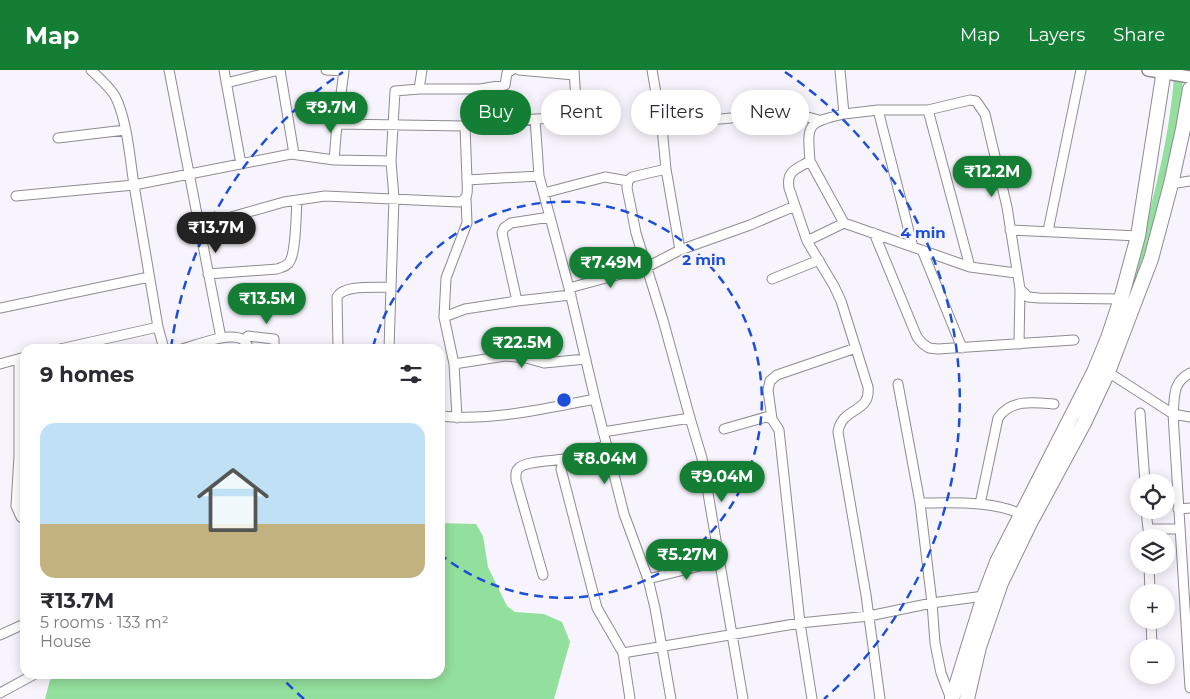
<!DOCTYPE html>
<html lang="en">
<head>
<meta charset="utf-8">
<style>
	:root { --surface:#fff; --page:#f2f2f3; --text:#2b2b33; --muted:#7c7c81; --accent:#147f34 }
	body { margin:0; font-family:Montserrat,sans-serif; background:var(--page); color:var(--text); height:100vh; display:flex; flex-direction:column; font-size:19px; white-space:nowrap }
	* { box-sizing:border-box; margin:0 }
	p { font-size:16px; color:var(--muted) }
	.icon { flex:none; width:28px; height:28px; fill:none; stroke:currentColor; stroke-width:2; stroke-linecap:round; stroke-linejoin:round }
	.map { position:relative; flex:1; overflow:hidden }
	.side { position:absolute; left:20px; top:274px; width:425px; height:335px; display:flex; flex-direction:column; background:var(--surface); border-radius:15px; box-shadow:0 2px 12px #0003 }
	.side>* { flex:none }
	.guide { position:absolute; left:460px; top:20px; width:475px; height:45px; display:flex; gap:10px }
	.tools { position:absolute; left:1130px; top:404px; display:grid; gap:10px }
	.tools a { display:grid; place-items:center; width:45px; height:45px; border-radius:50%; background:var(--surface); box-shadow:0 2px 12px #0003; font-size:25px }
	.price { position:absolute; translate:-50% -42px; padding:0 11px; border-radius:18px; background:var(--accent); color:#fff; font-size:16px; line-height:32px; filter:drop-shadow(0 1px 2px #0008) }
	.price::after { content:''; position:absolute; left:50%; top:30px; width:15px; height:11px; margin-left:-8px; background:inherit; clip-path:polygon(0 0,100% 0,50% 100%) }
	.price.active { background:#222; color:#fff }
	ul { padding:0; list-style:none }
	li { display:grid; align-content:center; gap:10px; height:265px; padding:0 20px }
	li span { display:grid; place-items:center; height:155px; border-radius:15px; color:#555 }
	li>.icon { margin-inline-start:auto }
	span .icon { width:90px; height:90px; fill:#fffc; stroke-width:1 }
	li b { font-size:21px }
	h2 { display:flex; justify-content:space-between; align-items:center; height:60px; padding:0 20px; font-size:21px }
	.pill { padding:0 18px; border-radius:22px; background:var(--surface); box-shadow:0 2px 12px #0003; font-size:18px; line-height:45px }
	.pill.active { background:var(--accent); color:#fff }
	header { display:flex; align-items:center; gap:30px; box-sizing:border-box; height:70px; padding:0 25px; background:var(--accent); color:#fff }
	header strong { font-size:24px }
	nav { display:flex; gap:28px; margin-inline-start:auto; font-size:18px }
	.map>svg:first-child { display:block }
	.water { fill:#93df9d }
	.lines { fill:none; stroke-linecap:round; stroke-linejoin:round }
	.canal { stroke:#93df9d; stroke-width:9 }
	.street-casing { stroke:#8e8b92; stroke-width:11 }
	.secondary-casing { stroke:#8e8b92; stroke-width:14 }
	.primary-casing { stroke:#8e8b92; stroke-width:16 }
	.street { stroke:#fff; stroke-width:9 }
	.secondary { stroke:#fff; stroke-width:11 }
	.primary { stroke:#fff; stroke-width:14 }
	.ring { fill:none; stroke:#1d4ed8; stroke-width:2.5; stroke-dasharray:9 6 }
	.centre { fill:#1d4ed8; stroke:#f8f4fd; stroke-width:2.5 }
	.ring-label { font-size:15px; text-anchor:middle; font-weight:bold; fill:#1d4ed8; stroke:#f8f4fd; stroke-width:4; stroke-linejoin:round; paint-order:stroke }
</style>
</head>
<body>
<header>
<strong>Map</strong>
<nav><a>Map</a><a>Layers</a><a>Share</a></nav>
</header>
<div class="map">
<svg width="1190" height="629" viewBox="0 0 1190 629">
	<rect width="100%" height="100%" fill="#f8f4fd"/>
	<!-- water -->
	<path class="water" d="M440,453L476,454L483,466L488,497L507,536L515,542L544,544L562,552L570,572L554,629H45L50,610L58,604H440Z"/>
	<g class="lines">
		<!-- canal -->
		<path class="canal" d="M1124,241C1149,163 1174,82 1179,0"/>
		<defs>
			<path id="street" d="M169,0L221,268
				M224,0L241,94
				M280,0L294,84
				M326,0L344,1L337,54L465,56L535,49L539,106
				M519,0L574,5
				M652,0L662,58L666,99L632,107L628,111L627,118L636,163L663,250L690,348
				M840,0L844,44C807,53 807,53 810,91C797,99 786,100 789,118L807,171L834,216L841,231L868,317C871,344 842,336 838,362L866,525L880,629
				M226,13L279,0
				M419,19H480L505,15L507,3L512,0
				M878,40L913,177
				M844,44L878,40H928L970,30L976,31L985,44L1007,137L1020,219L1028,227L1039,228L1121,229
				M535,49L568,48L578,44L576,31L574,0
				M465,56L467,110
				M662,58L700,51L783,43L800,45L819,50
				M58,68L125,60
				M334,90L337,54
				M810,91L844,153
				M666,99L680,180
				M1171,114L1190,111
				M544,123L605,107L628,111
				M16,126L134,115C130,89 127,49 115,26C109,16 99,8 91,0
				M199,156L284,132L325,126L459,132C470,129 467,119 467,110L539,106L569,218L595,329
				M1010,160L1138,166
				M1048,161L1081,0
				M874,163L917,267L922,273L929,278L938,279L1074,270
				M807,171L844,153L970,197L928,40
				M922,180L962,278
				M970,197L1016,203
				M208,204L277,199C282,197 288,196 290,191C296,181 296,144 297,130
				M772,209L819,190
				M391,217L394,128L391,91
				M569,218L647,197L680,180L750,155L795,136
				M517,231L571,225
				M0,238L149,207
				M444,247L446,208L467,153L466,129
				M158,257L134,115L291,84L334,90L391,91L395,21L419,19L422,0
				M244,271L248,266L274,269V279
				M1019,274L1020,219
				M60,279L158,257L164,279
				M182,279C197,275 228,262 242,269C246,271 247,275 249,279
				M338,279L337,227C344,214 377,218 391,217L389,279
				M19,289V386L16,436L21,447L25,450
				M0,294L25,287
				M454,294L505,286L526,288L544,293L586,289
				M1108,302L1173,344L1190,618
				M1190,303C1172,313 1175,326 1173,344L1190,347
				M898,314L920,433L932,533L935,573L941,603L951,629
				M1140,343L1145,412
				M440,346C492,351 544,339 595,329L624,444L648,509L655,538L671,629
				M457,348L454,294L444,247L465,239L517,231L502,163L504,158L511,153L550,147
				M772,349L768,320L770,311L777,305L856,278
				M724,359L766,347L772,349L779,360L800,553L812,629
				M603,362L690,348L702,388L743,629
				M607,376L573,383L564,389L561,399L597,538L623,583L800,553L869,546L932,533L984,526
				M920,433C949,433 996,430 1022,445
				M980,434L998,348C1011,329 1033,332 1054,334
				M1178,439L1190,438
				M1146,440L1148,459H1180
				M1149,495L1150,522
				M543,505L516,410C516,405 515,401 519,398C525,391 554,391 564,389
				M648,509L720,491
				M1151,550L1152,578
				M0,565L22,555
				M623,583L630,629
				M0,623L35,604"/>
			<path id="secondary" d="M1148,0L1190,7"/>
			<path id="primary" d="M952,629L984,526L997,492L1094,302L1108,268L1121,229L1138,166L1164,0
				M967,629L979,577L1001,513L1030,453L1084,353L1108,302L1151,189L1171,114L1183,59L1190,19"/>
		</defs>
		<!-- street casing -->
		<use href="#street" class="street-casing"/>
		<!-- secondary casing -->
		<use href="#secondary" class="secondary-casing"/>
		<!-- primary casing -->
		<use href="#primary" class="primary-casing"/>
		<!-- street -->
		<use href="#street" class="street"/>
		<!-- secondary -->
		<use href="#secondary" class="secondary"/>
		<!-- primary -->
		<use href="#primary" class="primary"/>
	</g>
	<!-- distance rings -->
	<g class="ring">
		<path d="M373 277A198 198 0 1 1 441 485"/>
		<path d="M304 629A396 396 0 0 1 279 605M171 278A396 396 0 0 1 343 2M785 2A396 396 0 0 1 824 629"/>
	</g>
	<circle cx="564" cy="330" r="8" class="centre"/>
	<g class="ring-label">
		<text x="923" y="168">4 min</text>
		<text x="704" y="195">2 min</text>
	</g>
</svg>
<div class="tools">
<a><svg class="icon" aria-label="locate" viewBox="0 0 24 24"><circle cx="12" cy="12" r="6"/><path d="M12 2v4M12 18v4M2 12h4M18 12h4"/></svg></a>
<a><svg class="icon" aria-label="layers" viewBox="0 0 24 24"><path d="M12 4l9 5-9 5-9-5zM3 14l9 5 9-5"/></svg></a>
<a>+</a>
<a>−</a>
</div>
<b class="price" style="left:331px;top:64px">₹9.7M</b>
<b class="price" style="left:992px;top:128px">₹12.2M</b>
<b class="price active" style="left:216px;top:184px">₹13.7M</b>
<b class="price" style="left:611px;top:219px">₹7.49M</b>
<b class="price" style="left:267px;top:255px">₹13.5M</b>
<b class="price" style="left:522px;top:299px">₹22.5M</b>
<b class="price" style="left:605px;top:415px">₹8.04M</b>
<b class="price" style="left:722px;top:433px">₹9.04M</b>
<b class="price" style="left:687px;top:511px">₹5.27M</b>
<div class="guide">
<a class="pill active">Buy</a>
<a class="pill">Rent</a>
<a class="pill">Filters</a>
<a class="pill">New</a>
</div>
<section class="side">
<h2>9 homes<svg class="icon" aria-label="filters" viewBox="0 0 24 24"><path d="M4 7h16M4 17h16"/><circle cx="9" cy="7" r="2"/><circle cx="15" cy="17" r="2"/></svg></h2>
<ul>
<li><span style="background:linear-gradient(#bfe0f5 65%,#c2b280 0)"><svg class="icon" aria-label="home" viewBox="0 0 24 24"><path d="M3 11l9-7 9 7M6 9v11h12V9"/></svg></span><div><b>₹13.7M</b><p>5 rooms · 133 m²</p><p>House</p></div></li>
</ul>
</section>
</div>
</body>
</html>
